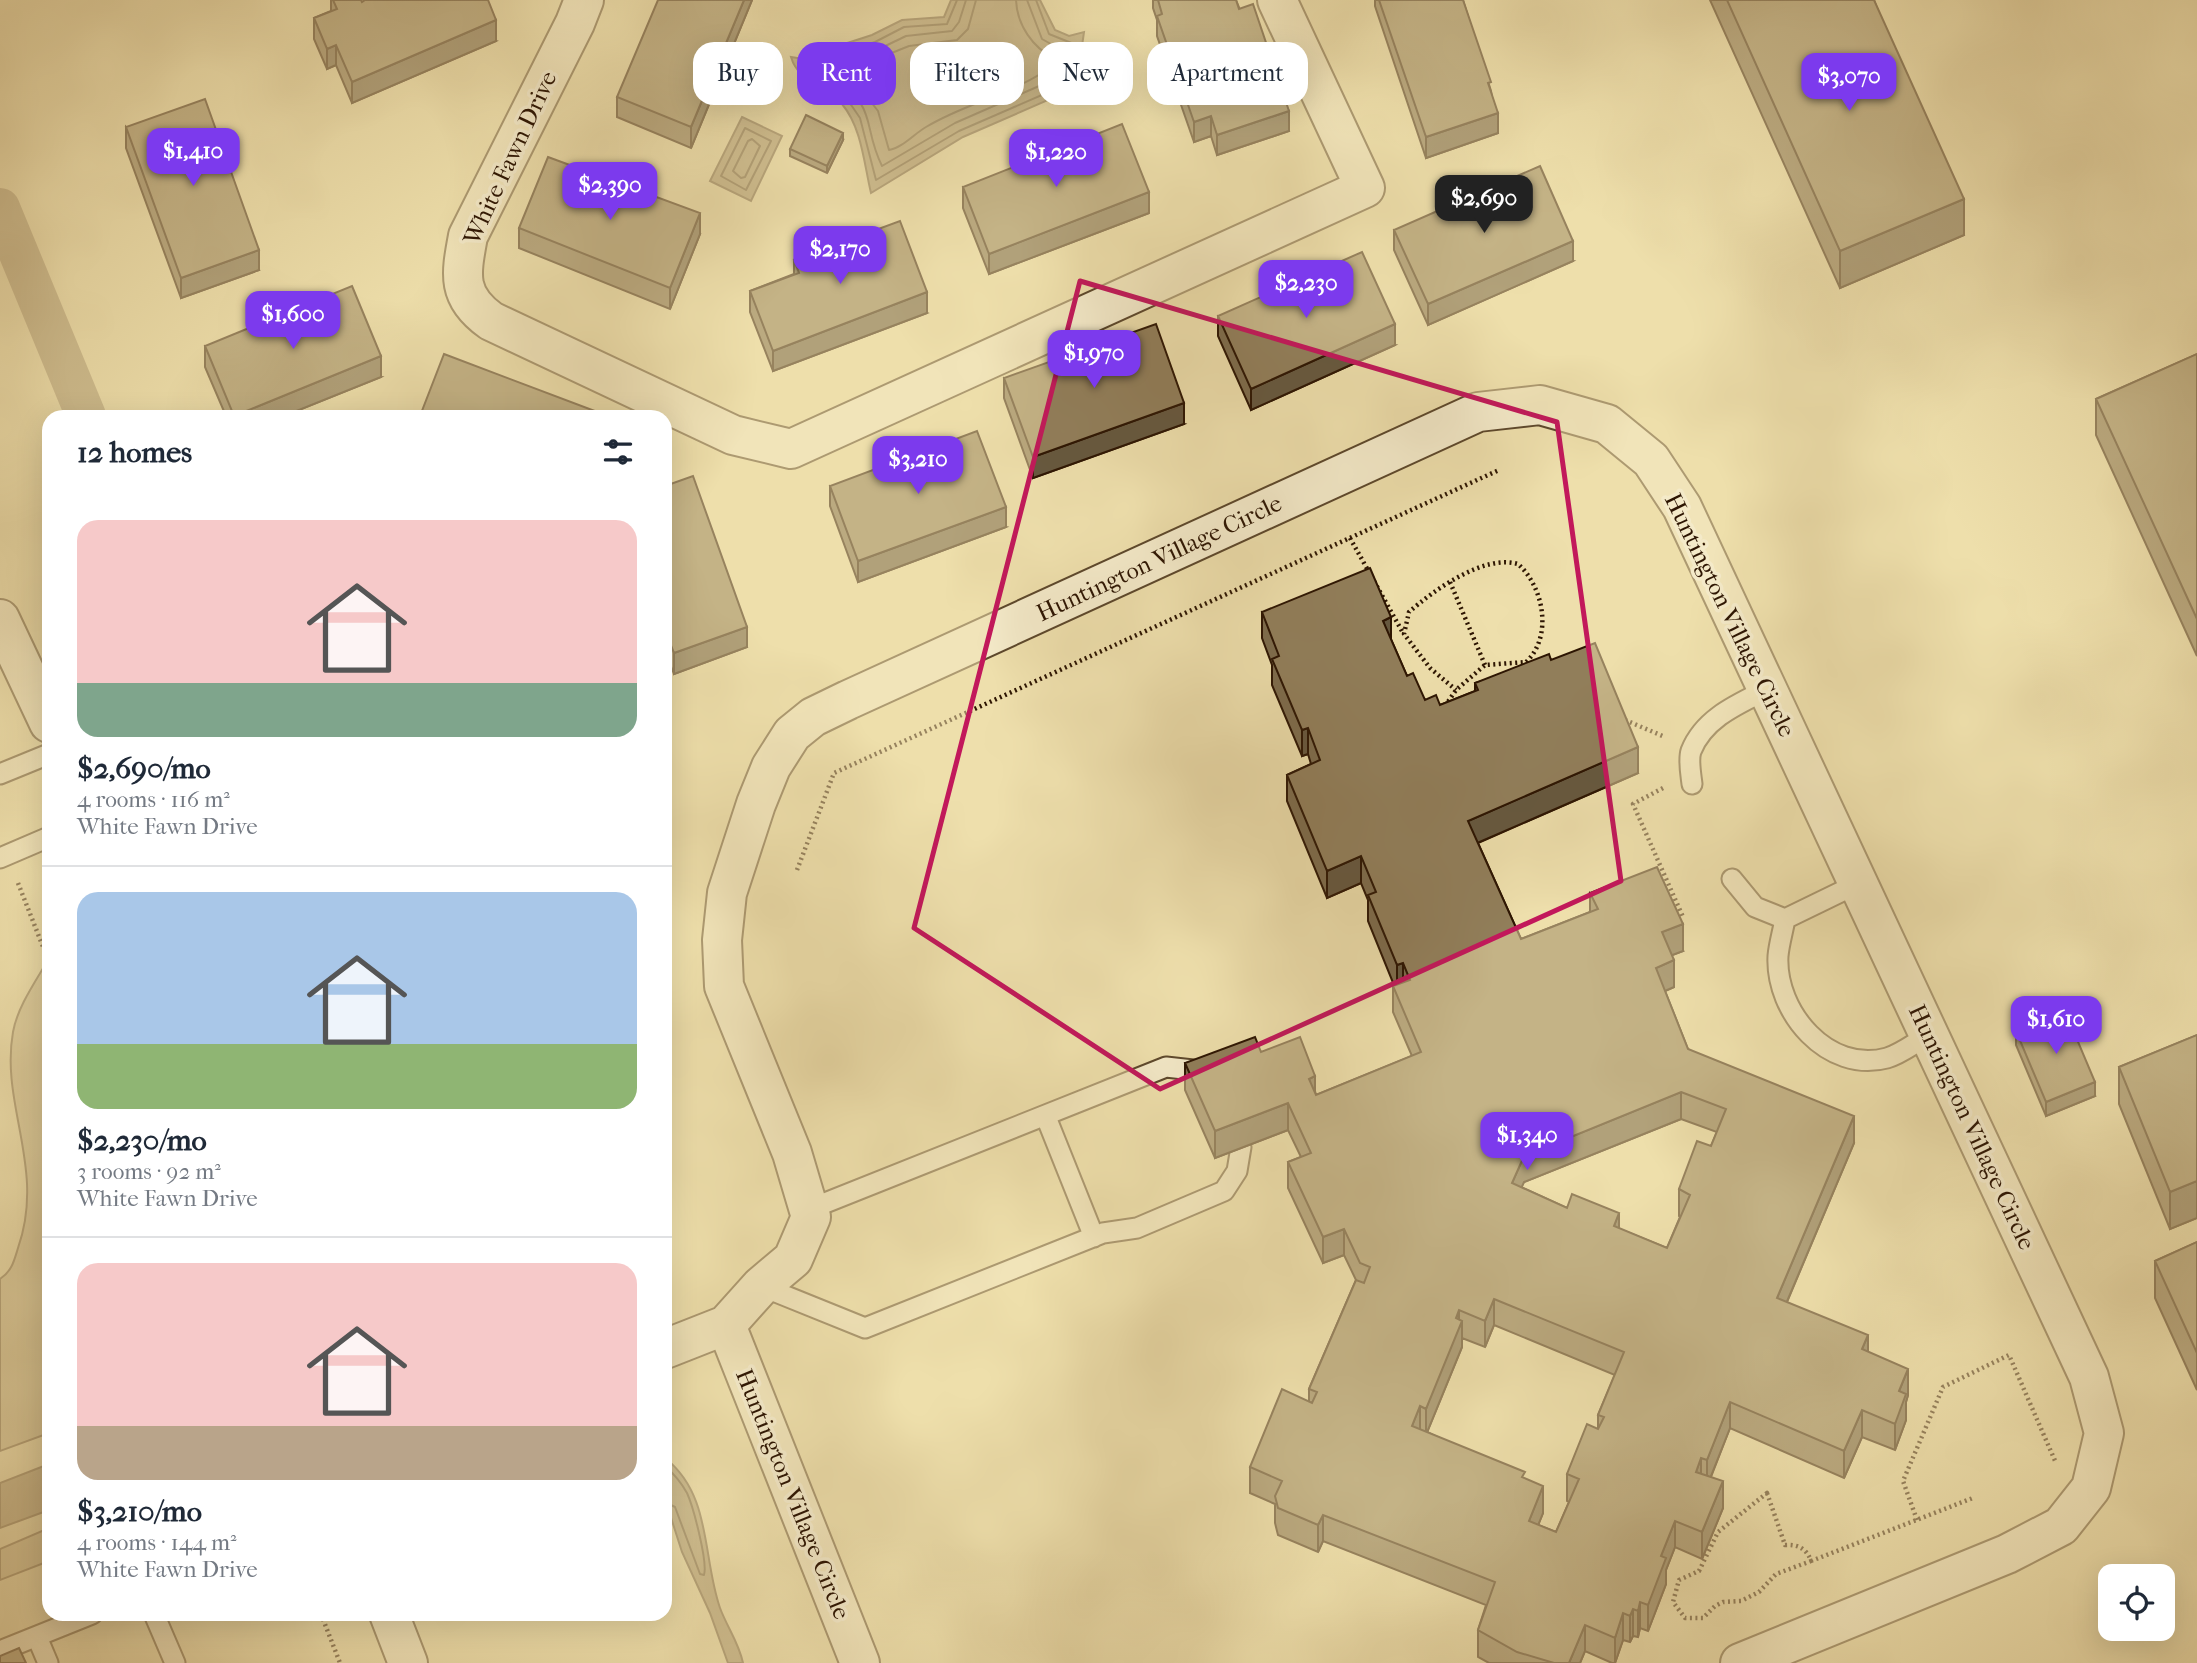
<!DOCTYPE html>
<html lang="en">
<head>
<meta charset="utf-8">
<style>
	:root { --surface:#fff; --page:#f6f6f7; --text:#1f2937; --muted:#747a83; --line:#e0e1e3; --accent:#7c3aed }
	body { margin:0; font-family:"IM FELL French Canon",serif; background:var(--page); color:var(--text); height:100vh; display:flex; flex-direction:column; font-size:26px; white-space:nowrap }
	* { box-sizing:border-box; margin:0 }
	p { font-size:23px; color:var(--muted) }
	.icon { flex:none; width:38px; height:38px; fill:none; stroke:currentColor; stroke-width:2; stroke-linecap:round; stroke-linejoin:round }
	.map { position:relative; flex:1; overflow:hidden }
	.side { position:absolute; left:42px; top:410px; width:630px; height:1211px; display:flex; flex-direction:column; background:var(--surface); border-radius:21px; box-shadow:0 7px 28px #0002 }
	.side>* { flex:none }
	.guide { position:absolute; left:693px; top:42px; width:665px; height:63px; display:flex; gap:14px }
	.buttons { position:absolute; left:2098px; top:1564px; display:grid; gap:14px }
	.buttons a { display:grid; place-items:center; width:77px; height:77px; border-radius:14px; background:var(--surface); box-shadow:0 7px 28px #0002; font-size:35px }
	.price { position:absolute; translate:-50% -60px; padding:0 16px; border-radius:14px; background:var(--accent); color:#fff; font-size:23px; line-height:46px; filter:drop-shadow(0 2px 4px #0008) }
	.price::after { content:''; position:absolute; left:50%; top:42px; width:21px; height:16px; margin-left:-10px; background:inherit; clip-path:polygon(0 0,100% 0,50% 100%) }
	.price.active { background:#222; color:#fff }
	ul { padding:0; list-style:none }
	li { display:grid; align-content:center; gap:14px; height:371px; padding:0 35px }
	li+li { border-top:2px solid var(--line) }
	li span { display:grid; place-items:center; height:217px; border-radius:21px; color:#555 }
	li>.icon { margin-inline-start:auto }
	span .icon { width:126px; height:126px; fill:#fffc; stroke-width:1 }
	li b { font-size:30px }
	h2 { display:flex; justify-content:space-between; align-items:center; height:84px; padding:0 35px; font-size:30px }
	.tag { padding:0 24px; border-radius:21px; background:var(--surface); box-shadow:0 7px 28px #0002; font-size:24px; line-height:63px }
	.tag.active { background:var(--accent); color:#fff }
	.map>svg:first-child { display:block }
	.green { fill:#cdbd8f; stroke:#7d6948; stroke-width:2 }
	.water { fill:#ac9a72; stroke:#796545; stroke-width:2 }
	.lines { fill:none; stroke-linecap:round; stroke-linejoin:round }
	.shore { stroke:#6c583a; stroke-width:2 }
	.canal { stroke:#ac9a72; stroke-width:40 }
	.service-casing { stroke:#5d482c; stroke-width:23 }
	.minor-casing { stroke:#5d482c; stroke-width:42 }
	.path { stroke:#2d1502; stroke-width:4.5; stroke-dasharray:2 3.5; stroke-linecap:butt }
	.service { stroke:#f4eac9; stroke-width:19 }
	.minor { stroke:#f4eac9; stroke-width:38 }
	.wall { fill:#7d6c4d; stroke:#2d1502; stroke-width:2; fill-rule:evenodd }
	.shaded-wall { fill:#66583f; stroke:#2d1502; stroke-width:2 }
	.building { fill:#917e5a; stroke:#2d1502; stroke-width:2; fill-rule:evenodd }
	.marked { fill:none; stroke:#c2185b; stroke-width:5; stroke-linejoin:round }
	.labels { text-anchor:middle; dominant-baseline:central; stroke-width:7; stroke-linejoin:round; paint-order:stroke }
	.street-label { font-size:24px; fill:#2d1502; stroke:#f4eac9 }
</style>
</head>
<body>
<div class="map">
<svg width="2197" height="1663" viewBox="0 0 2197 1663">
	<rect width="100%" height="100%" fill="#eedfac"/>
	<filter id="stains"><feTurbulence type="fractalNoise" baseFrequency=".00286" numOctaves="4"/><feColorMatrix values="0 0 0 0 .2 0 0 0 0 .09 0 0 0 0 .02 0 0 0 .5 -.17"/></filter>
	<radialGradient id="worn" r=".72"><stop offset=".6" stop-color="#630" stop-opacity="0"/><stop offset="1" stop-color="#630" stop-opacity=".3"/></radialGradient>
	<!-- green -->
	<path class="green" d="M45,965L49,975V1433L0,1451V1279C12,1271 14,1261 18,1248C46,1168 0,1105 13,1032C17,1009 33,985 45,965Z
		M49,1528V1561L0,1580V1549Z"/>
	<!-- water -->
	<path class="water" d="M951,0H1040L1055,30L1069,36L1084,32L1081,53L1084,62L1077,81L1055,97L963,137L871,193C864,164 862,128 842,104C827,85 799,84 791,57L816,61L835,47L872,35L902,20L944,17Z
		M742,117L782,136L751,201L710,181Z
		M665,1458C712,1495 702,1556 720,1608C727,1627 739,1643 743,1663H728L710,1613L682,1552L665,1499Z
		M49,1464V1510L0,1528V1483Z"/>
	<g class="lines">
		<!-- shore -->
		<path class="shore" d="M957,0L947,24L904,27L875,42L838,53L810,70L815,79L845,96L860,118L876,180L959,131L1051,91L1071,76L1076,62L1074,44L1049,34L1036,0
			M966,0L959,22L952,31L906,36L877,50L842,61L828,72L829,77C880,106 861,124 882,166L955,123L1046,83L1064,70L1067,62L1065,52L1042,39L1027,0
			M976,0L968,29L957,40L909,46L847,71L878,111L889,150C902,148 914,134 926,127C967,102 1016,94 1055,64L1054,58C1033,48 1017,25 1016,0
			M745,128L771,141L746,190L721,176Z
			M752,139L760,146L745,177L741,178L733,171L748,141Z
			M665,1466C674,1474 681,1482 687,1493C693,1506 708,1562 704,1575L700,1574L675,1507L665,1502"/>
		<!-- canal -->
		<path class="canal" d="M0,208L86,416"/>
		<defs>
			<path id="service" d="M0,774L49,754
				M1692,784C1691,775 1688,760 1691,751C1704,718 1738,704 1768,689
				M0,858L49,837
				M1732,879L1755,907L1785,919
				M1857,884L1785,919C1783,931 1779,944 1778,956C1775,1012 1828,1074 1887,1058C1901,1054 1916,1042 1929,1035
				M1046,1117L1094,1237
				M810,1209L1166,1067L1193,1070L1207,1082
				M761,1286L865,1328L1103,1233L1137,1228L1224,1191L1237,1171L1241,1147
				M154,1614L175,1663
				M37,1637L48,1663
				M0,1651L92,1614"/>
			<path id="minor" d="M584,0L575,23L468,236C461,274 456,296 491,321L733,435L791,449L1365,188L1277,0
				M0,619L49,723
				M665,1349L726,1325
				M389,1614L408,1663
				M860,1663L726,1325L761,1286L793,1259L811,1217L792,1153L724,986L722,940L727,893L756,804L771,767L792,734L813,717L848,700L1478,412L1540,405L1607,424L1651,460L1682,507L2089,1377L2104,1433L2091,1488L2061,1526L2007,1554L1740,1663"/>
		</defs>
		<!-- service casing -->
		<use href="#service" class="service-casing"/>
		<!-- minor casing -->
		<use href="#minor" class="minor-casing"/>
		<!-- path -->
		<path class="path" d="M1350,538L1403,633
			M1450,582L1485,665
			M1445,706L1456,690L1485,665L1526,662C1553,637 1544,587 1518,564C1484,554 1434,590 1409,612L1404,634L1430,668L1456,690
			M1625,720L1665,737
			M1663,788L1633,804L1683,917
			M797,870L834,773L1499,470
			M18,883L49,962
			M1767,1493L1785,1545C1798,1544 1807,1549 1811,1561L1776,1574L1759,1592L1741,1601L1723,1602L1715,1606L1703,1618H1685L1673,1602L1679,1580L1699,1571L1718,1532Z
			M1917,1520L1903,1481L1943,1387L2009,1355L2056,1463
			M1811,1561L1973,1498
			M321,1614L340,1663"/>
		<!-- service -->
		<use href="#service" class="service"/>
		<!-- minor -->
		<use href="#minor" class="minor"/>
	</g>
	<!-- wall -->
	<path class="wall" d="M331,0H361L362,2L496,41L352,103L336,65L327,69L314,39V18L331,11Z
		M752,0L691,148L617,117V97Z
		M1153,0H1236L1289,131L1217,155L1211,136L1194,142L1157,36V20L1153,8Z
		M1375,0H1463L1491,91L1498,133L1426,158L1375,6Z
		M1710,0H1874L1964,235L1840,288Z
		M126,127L259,270L181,298L126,148Z
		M843,140L827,173L790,156V149Z
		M963,187L1149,213L989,274L963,208Z
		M519,228L700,234L670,309L519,248Z
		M1394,230L1573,261L1428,325L1394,250Z
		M794,260L927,313L773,371L750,312V291L794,274Z
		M1218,316L1395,345L1251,410L1218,336Z
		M205,346L381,377L284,416H226L205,367Z
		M2197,354V656L2096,435V399Z
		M1004,378L1184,424L1033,478L1004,398Z
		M665,486L747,647L674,674L665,651Z
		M830,486L1006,527L858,582L830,506Z
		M1262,612L1391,639L1407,676L1425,700L1440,705L1475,691V683L1551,660L1638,773L1478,843L1521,939L1590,912V893L1683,951L1672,955L1674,987L1665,991L1688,1049L1854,1143L1787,1302L1868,1352L1908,1395L1906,1402V1420L1895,1450L1862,1437L1844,1478L1730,1428L1711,1477L1723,1508L1702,1559L1675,1547L1666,1570V1584L1648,1631L1640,1628L1638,1637L1633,1636L1630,1642L1623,1640L1615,1663H1612L1585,1651L1580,1663H1489L1478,1657V1630L1486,1605L1323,1541L1318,1552L1278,1535L1275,1523V1504L1250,1493V1467L1309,1402V1389L1356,1280L1344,1255L1323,1263L1288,1188V1162L1301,1157L1288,1130L1215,1158L1185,1090V1063L1261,1052L1315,1091L1316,1095L1412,1056L1393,1012V986L1394,985L1368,921V900L1361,883L1327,898L1287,801V775L1311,764L1308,754L1302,756L1272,685V665L1262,638ZM1681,1119L1717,1132L1711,1146L1679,1189V1216L1680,1217L1667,1248L1567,1208L1521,1187L1524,1182ZM1494,1325L1615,1375L1598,1415V1429L1567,1474V1501L1569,1502L1556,1532L1538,1525L1543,1513L1525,1479L1427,1432L1462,1347V1338L1485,1347Z
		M2016,1031L2095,1096L2046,1116L2016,1045Z
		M2197,1035V1218L2170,1229L2119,1104V1067Z
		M2197,1242V1390L2155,1298V1261Z"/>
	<!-- shaded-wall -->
	<path class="shaded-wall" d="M744,0H752L691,148V127Z
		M496,20V41L352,103V82Z
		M336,45V65L327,69V49Z
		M1289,111V131L1217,155V135Z
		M1498,113V133L1426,158V137Z
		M1211,116V136L1194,142V122Z
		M843,133V140L827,173V166Z
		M1149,192V213L989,274V254Z
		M1964,199V235L1840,288V251Z
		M700,213V234L670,309V288Z
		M1573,241V261L1428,325V304Z
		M259,250V270L181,298V278Z
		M927,292V313L773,371V351Z
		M1395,324V345L1251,410V389Z
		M381,356V377L284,416H234Z
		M1184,403V424L1033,478V457Z
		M1006,507V527L858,582V561Z
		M1391,617V643L1383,621Z
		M747,627V647L674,674V653Z
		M1308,728V754L1302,756V730Z
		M1638,747V773L1468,847V821Z
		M1361,856V883L1327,898V871Z
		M1683,924V951L1662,959V932Z
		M1674,960V987L1656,995V968Z
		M1403,963V989L1397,991V965Z
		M1315,1076V1103L1309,1079Z
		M2095,1082V1096L2046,1116V1102Z
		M1681,1092V1119L1524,1182L1512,1209V1183L1524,1156Z
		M1288,1103V1130L1215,1158V1131Z
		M1854,1116V1143L1777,1325V1298Z
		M2197,1181V1218L2170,1229V1192Z
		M1619,1213V1240L1614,1226Z
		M1344,1229V1255L1323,1263V1237Z
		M1494,1299V1325L1485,1347V1321Z
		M1459,1310V1328L1462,1321V1347L1426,1435V1409Z
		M1868,1335V1361L1862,1349Z
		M1908,1369V1395L1906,1402V1420L1895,1450V1424L1899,1391Z
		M1730,1402V1428L1707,1486V1460Z
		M1420,1406V1433L1412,1426Z
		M1862,1410V1437L1844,1478V1451Z
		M1701,1458V1484L1696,1472Z
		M1723,1481V1508L1702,1559V1532Z
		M1543,1486V1513L1529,1548V1521Z
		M1323,1515V1541L1318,1552V1525Z
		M1675,1521V1547L1666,1570V1584L1648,1631V1605L1661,1556Z
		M1640,1602V1628L1638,1637V1611Z
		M1633,1609V1636L1630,1642V1616Z
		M1623,1613V1640L1615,1663V1638Z
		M1585,1625V1651L1580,1663H1569Z"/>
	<!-- building -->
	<path class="building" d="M333,0H361L362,2L365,0H488L496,20L352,82L336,45L327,49L314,18L337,9Z
		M658,0H744L691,127L617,97Z
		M1158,0H1236L1239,9L1253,4L1289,111L1217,135L1211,116L1194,122L1157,16L1162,14Z
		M1379,0H1463L1491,82L1488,83L1498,113L1426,137Z
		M1727,0H1874L1964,199L1840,251Z
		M205,99L259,250L181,278L126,127Z
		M806,115L843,133L827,166L790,149Z
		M1122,124L1149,192L989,254L963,187Z
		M548,157L700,213L670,288L519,228Z
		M1540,166L1573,241L1428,304L1394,230Z
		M900,221L927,292L773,351L750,291L799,273L794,260Z
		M1362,252L1395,324L1251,389L1218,316Z
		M352,286L381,356L234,416L205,346Z
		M1156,324L1184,403L1033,457L1004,378Z
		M444,354L608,416H420Z
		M2197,354V619L2096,399Z
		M977,431L1006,507L858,561L830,486Z
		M693,476L747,627L674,653L665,631V486Z
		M1370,568L1391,617L1383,621L1407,676L1413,673L1425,700L1436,695L1440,705L1478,690L1475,683L1549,654L1551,660L1595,643L1638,747L1468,821L1521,939L1598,909L1590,893L1657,867L1683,924L1662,932L1674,960L1656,968L1688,1049L1854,1116L1777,1298L1868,1335L1862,1349L1908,1369L1899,1391L1906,1394L1895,1424L1862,1410L1844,1451L1730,1402L1707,1460L1701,1458L1696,1472L1723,1481L1702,1532L1675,1521L1661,1556L1666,1558L1648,1605L1640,1602L1638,1611L1633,1609L1630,1616L1623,1613L1615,1638L1585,1625L1569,1663H1554L1517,1652L1478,1630L1495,1582L1323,1515L1318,1525L1278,1508L1275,1496L1282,1481L1250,1467L1282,1389L1312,1403L1317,1392L1309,1389L1356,1280L1364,1283L1370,1267L1360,1263L1344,1229L1323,1237L1288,1162L1311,1153L1288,1103L1215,1131L1185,1063L1255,1037L1261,1052L1300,1037L1315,1076L1309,1079L1316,1095L1421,1052L1393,986L1410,980L1403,963L1397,965L1368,895L1376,892L1361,856L1327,871L1287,775L1320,760L1308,728L1302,730L1272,659L1279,656L1262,612ZM1681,1092L1726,1109L1711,1146L1697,1141L1679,1189L1690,1195L1667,1248L1614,1226L1619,1213L1572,1194L1567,1208L1512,1183L1524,1156ZM1494,1299L1624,1352L1598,1415L1604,1417L1598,1429L1587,1424L1567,1474L1579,1479L1556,1532L1529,1521L1543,1486L1522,1477L1525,1472L1412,1426L1420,1406L1426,1409L1462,1321L1456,1318L1459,1310L1485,1321Z
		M2065,1011L2095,1082L2046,1102L2016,1031Z
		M2197,1035V1181L2170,1192L2119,1067Z
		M2197,1242V1353L2155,1261Z
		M19,1648L26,1663H0V1656Z"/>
	<!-- marked area -->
	<path d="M0 0H2197V1663H0ZM1080,281L1557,422L1621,881L1160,1089L914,928Z" fill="#eedfac" fill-opacity=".55" fill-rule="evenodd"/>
	<path class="marked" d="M1080,281L1557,422L1621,881L1160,1089L914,928Z"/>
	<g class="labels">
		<!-- street labels -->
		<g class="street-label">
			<text transform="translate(510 158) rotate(-65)">White Fawn Drive</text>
			<text transform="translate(1159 558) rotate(-25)">Huntington Village Circle</text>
			<text transform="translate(1730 615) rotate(64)">Huntington Village Circle</text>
			<text transform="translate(1972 1127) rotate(65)">Huntington Village Circle</text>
			<text transform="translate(793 1494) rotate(68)">Huntington Village Circle</text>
		</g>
	</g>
	<rect width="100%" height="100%" filter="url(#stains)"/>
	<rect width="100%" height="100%" fill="url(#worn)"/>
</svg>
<div class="buttons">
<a><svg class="icon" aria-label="locate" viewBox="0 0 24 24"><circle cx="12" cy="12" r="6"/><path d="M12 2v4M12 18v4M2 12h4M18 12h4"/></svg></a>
</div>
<b class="price" style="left:1849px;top:113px">$3,070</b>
<b class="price" style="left:193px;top:188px">$1,410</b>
<b class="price" style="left:1056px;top:189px">$1,220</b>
<b class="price" style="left:610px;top:222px">$2,390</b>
<b class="price active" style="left:1484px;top:235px">$2,690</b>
<b class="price" style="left:840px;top:286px">$2,170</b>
<b class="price" style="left:1306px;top:320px">$2,230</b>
<b class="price" style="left:293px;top:351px">$1,600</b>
<b class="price" style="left:1094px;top:390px">$1,970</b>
<b class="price" style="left:918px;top:496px">$3,210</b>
<b class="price" style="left:2056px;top:1056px">$1,610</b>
<b class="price" style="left:1527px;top:1172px">$1,340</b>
<div class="guide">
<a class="tag">Buy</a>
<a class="tag active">Rent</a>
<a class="tag">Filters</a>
<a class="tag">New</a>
<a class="tag">Apartment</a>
</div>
<section class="side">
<h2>12 homes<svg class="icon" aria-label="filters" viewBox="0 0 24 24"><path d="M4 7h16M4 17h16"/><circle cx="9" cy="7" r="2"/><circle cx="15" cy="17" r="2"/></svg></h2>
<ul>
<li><span style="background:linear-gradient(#f6c9c9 75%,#7fa58c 0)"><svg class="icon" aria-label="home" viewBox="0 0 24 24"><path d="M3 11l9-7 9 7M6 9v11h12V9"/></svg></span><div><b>$2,690/mo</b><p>4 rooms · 116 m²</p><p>White Fawn Drive</p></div></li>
<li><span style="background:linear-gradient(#a9c7e8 70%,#8fb573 0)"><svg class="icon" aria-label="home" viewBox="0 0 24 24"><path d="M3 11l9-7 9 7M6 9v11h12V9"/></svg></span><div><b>$2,230/mo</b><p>3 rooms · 92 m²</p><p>White Fawn Drive</p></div></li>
<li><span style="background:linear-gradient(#f6c9c9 75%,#b9a48a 0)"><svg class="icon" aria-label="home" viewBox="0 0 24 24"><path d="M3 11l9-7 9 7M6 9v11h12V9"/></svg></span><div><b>$3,210/mo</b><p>4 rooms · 144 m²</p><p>White Fawn Drive</p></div></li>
</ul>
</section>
</div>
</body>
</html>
